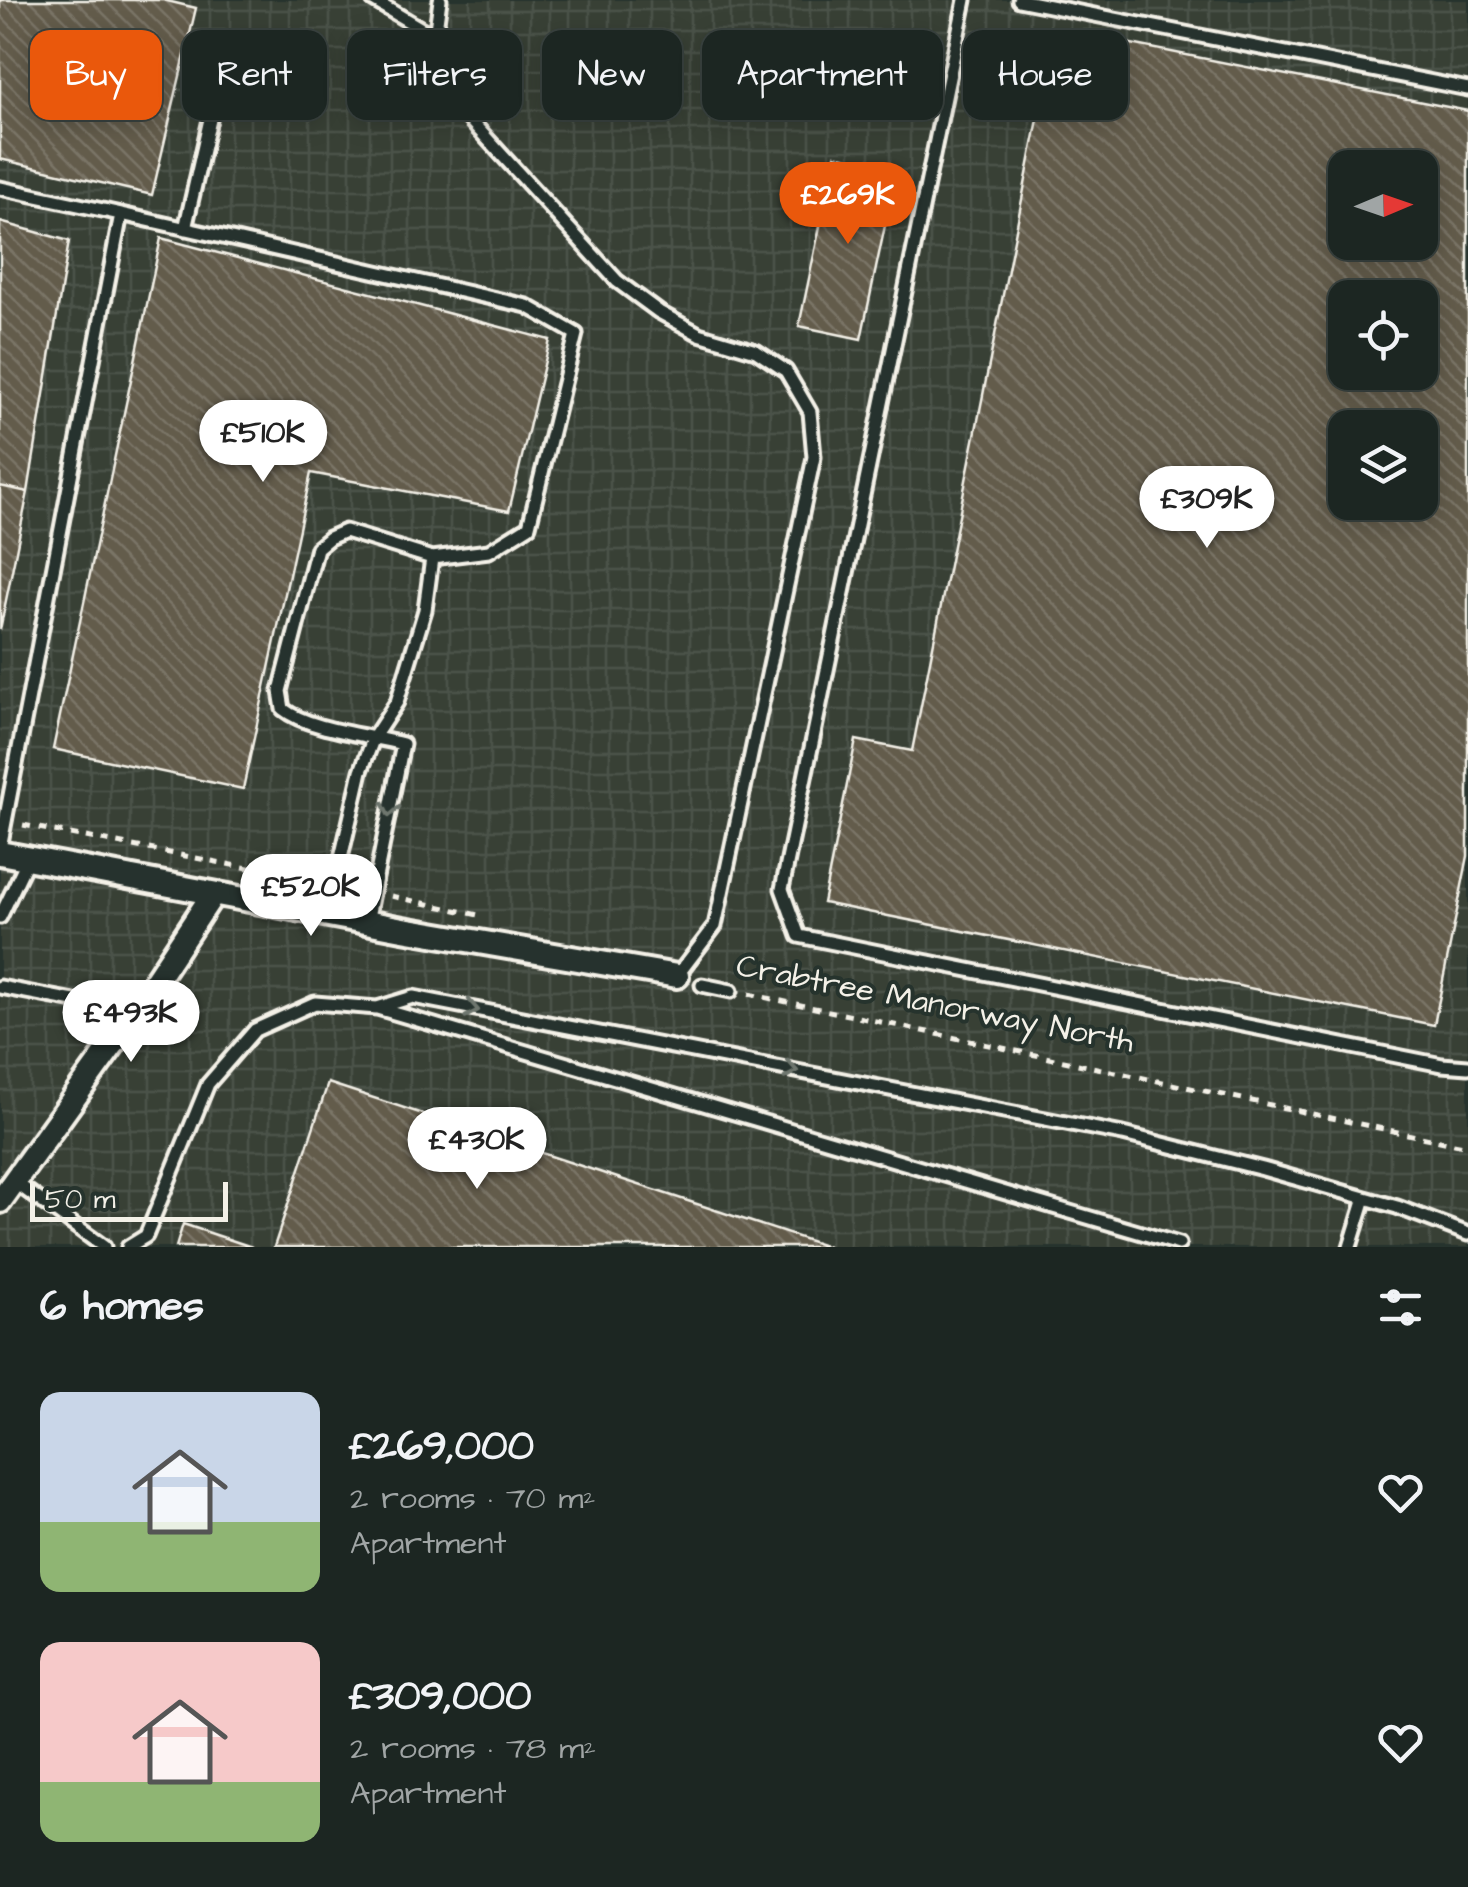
<!DOCTYPE html>
<html lang="en">
<head>
<meta charset="utf-8">
<style>
	:root { --surface:#1c2622; --page:#252e2a; --text:#f1f3f6; --muted:#a0a5a5; --line:#3a4340; --accent:#ea580c }
	body { margin:0; font-family:"Architects Daughter",sans-serif; background:var(--page); color:var(--text); height:100vh; display:flex; flex-direction:column; font-size:38px; white-space:nowrap }
	* { box-sizing:border-box; margin:0 }
	p { font-size:32px; color:var(--muted) }
	.icon { flex:none; width:55px; height:55px; fill:none; stroke:currentColor; stroke-width:2; stroke-linecap:round; stroke-linejoin:round }
	.map { position:relative; height:1247px; overflow:hidden }
	.drawer { display:flex; flex-direction:column; background:var(--surface); flex:1 }
	.drawer>* { flex:none }
	.banner { position:absolute; left:30px; top:30px; width:1410px; height:90px; display:flex; gap:20px }
	.needle { width:65px; rotate:88deg }
	.buttons { position:absolute; left:1328px; top:150px; display:grid; gap:20px }
	.buttons a { display:grid; place-items:center; width:110px; height:110px; border-radius:20px; background:var(--surface); box-shadow:0 5px 25px #0003,0 0 0 2px var(--line); font-size:50px }
	.scale { position:absolute; left:30px; bottom:25px; width:198px; box-sizing:border-box; padding-left:10px; border:5px solid #f4f1e8; border-top:0; font-size:28px; line-height:35px; white-space:nowrap; color:#f4f1e8; -webkit-text-stroke:8px #26332d; paint-order:stroke }
	.price { position:absolute; translate:-50% -85px; padding:0 22px; border-radius:35px; background:#fff; color:#222; font-size:32px; line-height:65px; filter:drop-shadow(0 2px 5px #0008) }
	.price::after { content:''; position:absolute; left:50%; top:60px; width:30px; height:22px; margin-left:-15px; background:inherit; clip-path:polygon(0 0,100% 0,50% 100%) }
	.price.selected { background:var(--accent); color:#fff }
	ul { padding:0; list-style:none }
	li { display:flex; align-items:center; gap:30px; height:250px; padding:0 40px }
	li span { display:grid; place-items:center; flex:none; width:280px; height:200px; border-radius:20px; color:#555 }
	li>.icon { margin-inline-start:auto }
	span .icon { width:120px; height:120px; fill:#fffc; stroke-width:1 }
	li b { font-size:42px }
	h2 { display:flex; justify-content:space-between; align-items:center; height:120px; padding:0 40px; font-size:42px }
	.pill { padding:0 35px; border-radius:20px; background:var(--surface); box-shadow:0 5px 25px #0003,0 0 0 2px var(--line); font-size:35px; line-height:90px }
	.pill.selected { background:var(--accent); color:#fff }
	.map>svg:first-child { display:block }
	.industrial { fill:url(#industrial-grid); fill-rule:evenodd }
	.building { fill:url(#building-back-hatch); stroke:#f4f1e8; stroke-width:2.5; fill-rule:evenodd }
	.lines { fill:none; stroke-linecap:round; stroke-linejoin:round }
	.service-casing { stroke:#f4f1e8; stroke-width:19 }
	.minor-casing { stroke:#f4f1e8; stroke-width:30 }
	.path { stroke:#f4f1e8; stroke-width:5; stroke-dasharray:8 8; stroke-linecap:butt }
	.service { stroke:#26332d; stroke-width:11 }
	.minor { stroke:#26332d; stroke-width:22 }
	.oneway { stroke:#6e766e }
	.labels { text-anchor:middle; dominant-baseline:central; stroke-width:8; stroke-linejoin:round; paint-order:stroke }
	.street-label { font-size:32px; fill:#f4f1e8; stroke:#26332d }
</style>
</head>
<body>
<div class="map">
<svg width="1468" height="1247" viewBox="0 0 1468 1247">
	<defs>
		<pattern id="industrial-grid" width="8" height="8" patternUnits="userSpaceOnUse" patternTransform="scale(2.5)"><rect width="8" height="8" fill="#383f36"/><path d="M0 4h8M4 0v8" fill="none" stroke="#4c5249"/></pattern>
		<pattern id="building-back-hatch" width="6" height="6" patternUnits="userSpaceOnUse" patternTransform="scale(2.5)"><rect width="6" height="6" fill="#635c4c"/><path d="M-1 5l2 2M0 0l6 6M5-1l2 2" fill="none" stroke="#7a7466"/></pattern>
	</defs>
	<rect width="100%" height="100%" fill="#26332d"/>
	<filter id="ink" filterUnits="userSpaceOnUse"><feTurbulence type="fractalNoise" baseFrequency=".01" numOctaves="2"/><feDisplacementMap in="SourceGraphic" scale="20" xChannelSelector="R" yChannelSelector="G"/><feConvolveMatrix kernelMatrix="1 2 1 2 8 2 1 2 1" color-interpolation-filters="sRGB"/></filter>
	<g filter="url(#ink)">
		<!-- industrial -->
		<path class="industrial" d="M0,0H1468V1247H0ZM1345,168H1420V242H1345ZM1345,298H1420V372H1345ZM1345,428H1420V502H1345Z"/>
		<!-- building -->
		<path class="building" d="M0,0H163L196,8L152,195L0,159Z
			M1056,29L1468,111V856L1434,1025L823,903L856,740L912,751ZM1345,168H1420V242H1345ZM1345,298H1420V372H1345ZM1345,428H1420V502H1345Z
			M835,155L897,169L861,339L799,326Z
			M0,222L69,241L28,492L0,486Z
			M161,238L550,340L509,511L311,473L243,789L53,749Z
			M0,486L28,492L0,630Z
			M328,1083L828,1247H274Z
			M183,1224L252,1247H176Z"/>
		<g class="lines">
			<defs>
				<path id="service" d="M373,0L435,37L460,109L617,281L659,312L699,334L756,351L786,371L810,412L814,457L715,926L677,976
					M965,0L782,889L799,936L1442,1065L1468,1067
					M1019,0L1468,89
					M435,37L440,0
					M0,188L121,214
					M185,229L216,93
					M0,848L121,214L527,306L576,334L529,526L489,551L432,558
					M328,915L361,771L374,737L397,702L425,610L432,558L345,531L329,538L317,548L280,691L283,709C309,730 369,735 403,744L367,922
					M0,917L27,861
					M702,985L731,991
					M0,987L74,1001L95,1019
					M377,1008L413,997L1123,1134L1263,1169L1397,1207L1468,1234
					M15,1182L104,1247
					M128,1247L146,1236L208,1084L255,1030L315,1003L377,1008L1179,1244
					M1350,1247L1365,1198"/>
				<path id="minor" d="M0,853L403,929L677,976
					M0,1201L123,1030L213,894"/>
			</defs>
			<!-- service casing -->
			<use href="#service" class="service-casing"/>
			<!-- minor casing -->
			<use href="#minor" class="minor-casing"/>
			<!-- path -->
			<path class="path" d="M23,825L316,881
				M391,896L483,916
				M749,994L1468,1147"/>
			<!-- service -->
			<use href="#service" class="service"/>
			<!-- minor -->
			<use href="#minor" class="minor"/>
		</g>
		<!-- one-way arrows -->
		<defs><path id="oneway-chevron" d="M-2-3.5L2.5 0L-2 3.5" fill="none" stroke-width="1.6" stroke-linecap="round" stroke-linejoin="round" transform="scale(2.5)"/></defs>
		<g class="oneway">
			<use href="#oneway-chevron" transform="translate(390 810) rotate(101)"/>
			<use href="#oneway-chevron" transform="translate(472 1009) rotate(11)"/>
			<use href="#oneway-chevron" transform="translate(791 1070) rotate(10)"/>
		</g>
	</g>
	<g class="labels">
		<!-- street labels -->
		<g class="street-label">
			<text transform="translate(935 1004) rotate(11)">Crabtree Manorway North</text>
		</g>
	</g>
</svg>
<div class="buttons">
<a><svg class="needle" viewBox="-14 -14 28 28"><path d="M0-13l5 13h-10z" fill="#e53935"/><path d="M0 13l5-13h-10z" fill="#a0a5a5"/></svg></a>
<a><svg class="icon" aria-label="locate" viewBox="0 0 24 24"><circle cx="12" cy="12" r="6"/><path d="M12 2v4M12 18v4M2 12h4M18 12h4"/></svg></a>
<a><svg class="icon" aria-label="layers" viewBox="0 0 24 24"><path d="M12 4l9 5-9 5-9-5zM3 14l9 5 9-5"/></svg></a>
</div>
<div class="scale">50 m</div>
<b class="price selected" style="left:848px;top:247px">£269K</b>
<b class="price" style="left:263px;top:485px">£510K</b>
<b class="price" style="left:1207px;top:551px">£309K</b>
<b class="price" style="left:311px;top:939px">£520K</b>
<b class="price" style="left:131px;top:1065px">£493K</b>
<b class="price" style="left:477px;top:1192px">£430K</b>
<div class="banner">
<a class="pill selected">Buy</a>
<a class="pill">Rent</a>
<a class="pill">Filters</a>
<a class="pill">New</a>
<a class="pill">Apartment</a>
<a class="pill">House</a>
</div>
</div>
<section class="drawer">
<h2>6 homes<svg class="icon" aria-label="filters" viewBox="0 0 24 24"><path d="M4 7h16M4 17h16"/><circle cx="9" cy="7" r="2"/><circle cx="15" cy="17" r="2"/></svg></h2>
<ul>
<li><span style="background:linear-gradient(#c9d6e8 65%,#8fb573 0)"><svg class="icon" aria-label="home" viewBox="0 0 24 24"><path d="M3 11l9-7 9 7M6 9v11h12V9"/></svg></span><div><b>£269,000</b><p>2 rooms · 70 m²</p><p>Apartment</p></div><svg class="icon" aria-label="heart" viewBox="0 0 24 24"><path d="M12 20l-8-8c-3-5 5-10 8-4 3-6 11-1 8 4z"/></svg></li>
<li><span style="background:linear-gradient(#f6c9c9 70%,#8fb573 0)"><svg class="icon" aria-label="home" viewBox="0 0 24 24"><path d="M3 11l9-7 9 7M6 9v11h12V9"/></svg></span><div><b>£309,000</b><p>2 rooms · 78 m²</p><p>Apartment</p></div><svg class="icon" aria-label="heart" viewBox="0 0 24 24"><path d="M12 20l-8-8c-3-5 5-10 8-4 3-6 11-1 8 4z"/></svg></li>
</ul>
</section>
</body>
</html>
